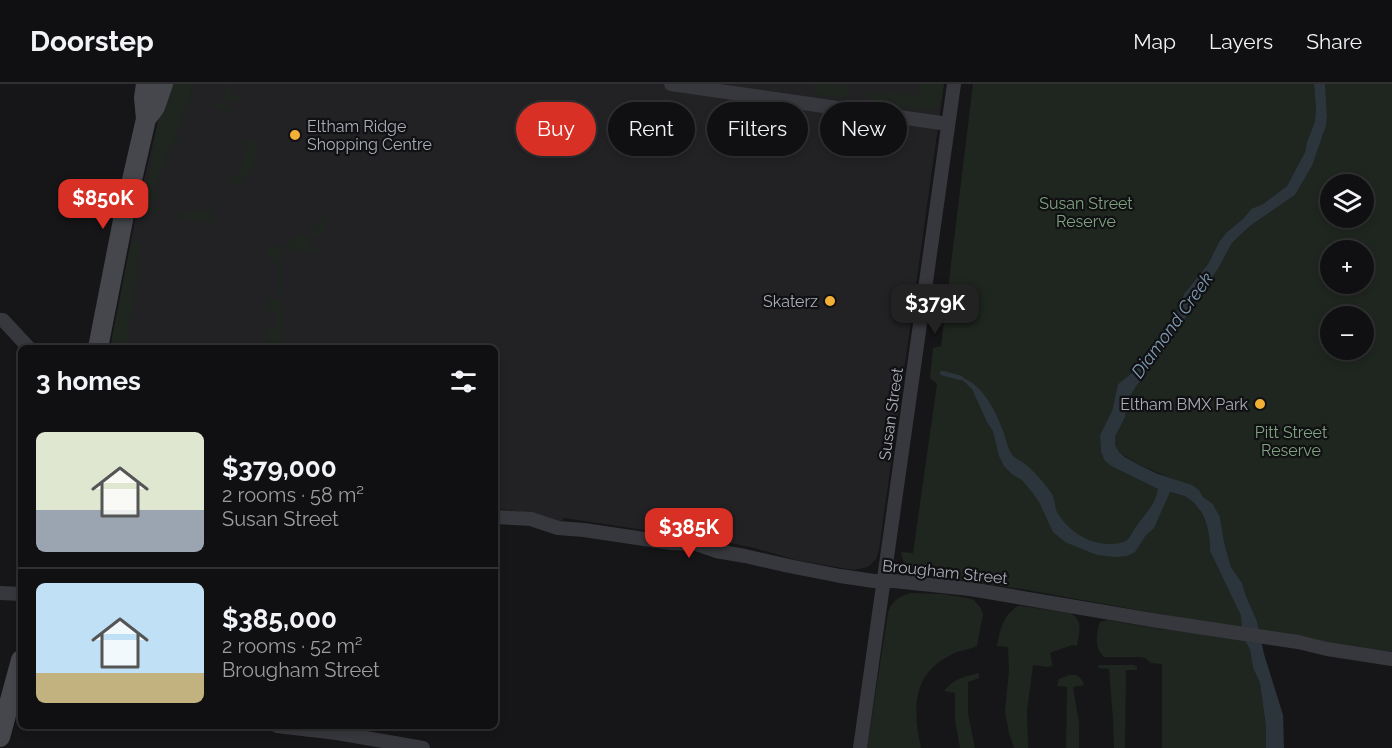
<!DOCTYPE html>
<html lang="en">
<head>
<meta charset="utf-8">
<style>
	:root { --surface:#101012; --page:#1e1e20; --text:#f1f3f6; --muted:#9c9d9f; --line:#303032; --accent:#d93025 }
	body { margin:0; font-family:Raleway,sans-serif; background:var(--page); color:var(--text); height:100vh; display:flex; flex-direction:column; font-size:22px; white-space:nowrap }
	* { box-sizing:border-box; margin:0 }
	p { font-size:20px; color:var(--muted) }
	.icon { flex:none; width:33px; height:33px; fill:none; stroke:currentColor; stroke-width:2; stroke-linecap:round; stroke-linejoin:round }
	.map { position:relative; flex:1; overflow:hidden }
	.drawer { position:absolute; left:18px; top:261px; width:480px; height:384px; display:flex; flex-direction:column; background:var(--surface); border-radius:9px; box-shadow:0 3px 9px #0003,0 0 0 2px var(--line) }
	.drawer>* { flex:none }
	.top-card { position:absolute; left:516px; top:18px; width:570px; height:54px; display:flex; gap:12px }
	.tools { position:absolute; left:1320px; top:90px; display:grid; gap:12px }
	.tools a { display:grid; place-items:center; width:54px; height:54px; border-radius:50%; background:var(--surface); box-shadow:0 3px 9px #0003,0 0 0 2px var(--line); font-size:30px }
	.price { position:absolute; translate:-50% -51px; padding:0 14px; border-radius:12px; background:var(--accent); color:#fff; font-size:20px; line-height:39px; filter:drop-shadow(0 2px 3px #0008) }
	.price::after { content:''; position:absolute; left:50%; top:36px; width:18px; height:14px; margin-left:-9px; background:inherit; clip-path:polygon(0 0,100% 0,50% 100%) }
	.price.active { background:#222; color:#fff }
	ul { padding:0; list-style:none }
	li { display:flex; align-items:center; gap:18px; height:150px; padding:0 18px }
	li+li { border-top:2px solid var(--line) }
	li span { display:grid; place-items:center; flex:none; width:168px; height:120px; border-radius:9px; color:#555 }
	li>.icon { margin-inline-start:auto }
	span .icon { width:72px; height:72px; fill:#fffc; stroke-width:1 }
	li b { font-size:26px }
	h2 { display:flex; justify-content:space-between; align-items:center; height:72px; padding:0 18px; font-size:26px }
	.chip { padding:0 21px; border-radius:27px; background:var(--surface); box-shadow:0 3px 9px #0003,0 0 0 2px var(--line); font-size:21px; line-height:54px }
	.chip.active { background:var(--accent); color:#fff }
	header { display:flex; align-items:center; gap:36px; box-sizing:border-box; height:84px; padding:0 30px; background:var(--surface); border-bottom:2px solid var(--line) }
	header strong { font-size:28px }
	nav { display:flex; gap:33px; margin-inline-start:auto; font-size:21px }
	.map>svg:first-child { display:block }
	.built { fill:#222225 }
	.green { fill:#1e261f; fill-rule:evenodd }
	.water { fill:#2c353c }
	.lines { fill:none; stroke-linecap:round; stroke-linejoin:round }
	.stream { stroke:#2c353c; stroke-width:4.5 }
	.minor { stroke:#37383d; stroke-width:14 }
	.secondary { stroke:#45474d; stroke-width:20 }
	.poi-dot { fill:#f2b134; stroke:#111113; stroke-width:2 }
	.labels { text-anchor:middle; dominant-baseline:central; stroke-width:4.5; stroke-linejoin:round; paint-order:stroke }
	.poi-label { font-size:16px; fill:#a8adb8; stroke:#111113; text-anchor:end }
	.park-label { font-size:16px; fill:#7fa381; stroke:#111113 }
	.street-label { font-size:16px; fill:#a8adb8; stroke:#111113 }
	.water-label { font-size:18px; font-style:italic; fill:#7f9bb3; stroke:#111113 }
</style>
</head>
<body>
<header>
<strong>Doorstep</strong>
<nav><a>Map</a><a>Layers</a><a>Share</a></nav>
</header>
<div class="map">
<svg width="1392" height="664" viewBox="0 0 1392 664">
	<rect width="100%" height="100%" fill="#161618"/>
	<!-- built -->
	<path class="built" d="M167,0H944L879,466L876,475L869,482L864,484L854,486L796,476L755,464L725,458L721,461L697,454L564,434L560,438L535,430L495,424V264H110L138,121Z"/>
	<!-- green -->
	<path class="green" d="M167,0H192L190,14L199,18L189,17L174,54L183,58L184,59L182,60L173,57L157,97L154,108L165,112L164,113L154,112L152,123L163,125C153,130 145,128 145,116L158,37Z
		M227,0H231L230,10L243,12L242,17L227,15L226,25L237,27L235,30L216,23L214,20V19L224,20Z
		M814,0H830L849,3L848,8L844,14L814,10Z
		M921,0H944L941,17L934,25L922,26L869,18L868,9L883,11L884,8L919,12Z
		M973,0H1314L1316,26L1315,37L1307,58L1305,68L1287,102L1263,120L1251,125L1244,134L1226,149L1219,158L1208,180L1184,210L1179,224L1167,243L1137,285L1118,300L1112,327L1100,351L1101,368L1113,383L1158,405L1187,413L1198,423L1208,443L1211,455L1210,467L1241,532L1242,545L1022,505L918,490C907,485 903,480 901,468L913,469L937,300L930,294L933,264L941,262Z
		M1325,0H1392V568L1259,548L1257,537L1246,512L1242,499L1231,483L1224,458L1220,433L1213,420L1203,413L1199,406L1137,380L1119,368L1115,361V353L1125,333L1128,315L1137,301L1158,275L1182,240L1196,216L1218,185L1232,159L1250,142L1295,111L1312,82L1326,42L1327,33ZM1330,100H1364V134H1330ZM1330,166H1364V200H1330ZM1330,232H1364V266H1330Z
		M239,55L257,57L254,84L235,103L225,94V93L236,96L249,60Z
		M216,119L218,121L208,131L216,140L174,133L176,131C195,127 199,133 216,119Z
		M326,133L323,153L312,151L313,142Z
		M299,152L311,154L310,163L321,165L320,169L281,164V264H278V259L266,257L265,244L275,245L278,228L266,226L268,216L279,215L278,178L271,177V174L267,173L269,162L281,164Z
		M134,157L141,158L126,263L131,264H118L114,260L112,254L130,163Z
		M911,509L944,510L973,515L980,523L983,530L977,562C969,566 959,566 951,571C911,590 913,627 921,664H867L888,528C892,517 899,512 911,509Z
		M1018,522H1022L1070,529C1084,536 1079,549 1077,562L1072,561L1050,569L1053,582L1047,583L1033,581L1027,627L1028,664H1014L1009,649L1005,627L1009,587L1008,563L997,562C1000,546 1003,531 1018,522Z
		M1107,536L1160,545L1245,555L1250,566L1253,584L1260,599L1266,643V664H1162V580L1151,579L1145,574L1138,573H1104C1094,564 1096,549 1100,538Z
		M1099,581H1134L1137,583V586H1126L1125,664H1114L1113,636L1109,585L1098,584Z
		M979,589V594L968,598V630L975,664H960L955,636V609L944,607C953,595 966,592 979,589Z
		M1069,591C1076,590 1082,593 1084,601L1073,603L1079,639V664H1066L1067,603L1057,602L1059,595Z"/>
	<!-- water -->
	<path class="water" d="M1314,0H1325L1327,33L1326,42L1312,82L1295,111L1250,142L1232,159L1218,185L1196,216L1182,240L1158,275L1137,301L1128,315L1125,333L1115,353V361L1119,368L1125,373L1137,380L1158,390L1192,401L1199,406L1203,413L1213,420L1220,433L1224,458L1231,483L1242,499L1246,512L1257,537L1264,570L1283,631L1284,664H1266V643L1260,599L1253,584L1250,566L1242,550L1241,532L1210,467C1211,448 1205,426 1188,414C1183,411 1176,410 1170,408L1154,444L1146,451L1135,468L1127,472L1115,473L1097,471L1065,458L1053,448L1039,418L1032,408L1022,396L1013,391L1004,382L999,372L993,347L987,338L972,305L958,292C981,298 995,325 1003,347C1006,354 1008,366 1013,372C1016,375 1022,377 1025,380C1034,387 1043,398 1050,407C1055,413 1054,421 1057,428C1068,447 1088,460 1110,460C1116,460 1123,459 1127,456C1131,453 1132,448 1135,444C1144,431 1155,422 1158,405L1113,383L1105,377L1101,368L1100,351L1112,327L1118,300L1137,285L1167,243L1179,224L1184,210L1208,180L1219,158L1226,149L1244,134L1251,125L1263,120L1287,102L1305,68L1307,58L1315,37L1316,26Z"/>
	<g class="lines">
		<!-- stream -->
		<path class="stream" d="M942,289L961,294"/>
		<!-- minor -->
		<path class="minor" d="M671,0L948,40
			M0,236H3L29,264
			M495,433L531,435L558,444L584,446L671,459L696,460L716,467L745,472L789,482L840,492L874,497H894L970,505L1158,537L1298,558L1327,565L1392,575
			M0,509L21,510
			M277,642L337,649L423,664
			M860,664L954,0"/>
		<!-- secondary -->
		<path class="secondary" d="M146,35L155,23L163,0
			M98,264L124,131L146,35L144,14L146,0
			M0,653L21,576"/>
	</g>
	<!-- markers -->
	<g class="poi-dot">
		<circle cx="295" cy="51" r="6"/>
		<circle cx="830" cy="217" r="6"/>
		<circle cx="1260" cy="320" r="6"/>
	</g>
	<g class="labels">
		<!-- poi labels -->
		<g class="poi-label">
			<text x="307" y="42" text-anchor="start">Eltham Ridge<tspan x="307" dy="18">Shopping Centre</tspan></text>
			<text x="818" y="217">Skaterz</text>
			<text x="1248" y="320">Eltham BMX Park</text>
		</g>
		<!-- park labels -->
		<g class="park-label">
			<text x="1086" y="119">Susan Street<tspan x="1086" dy="18">Reserve</tspan></text>
			<text x="1291" y="348">Pitt Street<tspan x="1291" dy="18">Reserve</tspan></text>
		</g>
		<!-- street labels -->
		<g class="street-label">
			<text transform="translate(891 330) rotate(-82)">Susan Street</text>
			<text transform="translate(945 488) rotate(6)">Brougham Street</text>
		</g>
		<!-- water labels -->
		<g class="water-label">
			<text transform="translate(1172 241) rotate(-54)">Diamond Creek</text>
		</g>
	</g>
</svg>
<div class="tools">
<a><svg class="icon" aria-label="layers" viewBox="0 0 24 24"><path d="M12 4l9 5-9 5-9-5zM3 14l9 5 9-5"/></svg></a>
<a>+</a>
<a>−</a>
</div>
<b class="price" style="left:103px;top:146px">$850K</b>
<b class="price active" style="left:935px;top:251px">$379K</b>
<b class="price" style="left:689px;top:475px">$385K</b>
<div class="top-card">
<a class="chip active">Buy</a>
<a class="chip">Rent</a>
<a class="chip">Filters</a>
<a class="chip">New</a>
</div>
<section class="drawer">
<h2>3 homes<svg class="icon" aria-label="filters" viewBox="0 0 24 24"><path d="M4 7h16M4 17h16"/><circle cx="9" cy="7" r="2"/><circle cx="15" cy="17" r="2"/></svg></h2>
<ul>
<li><span style="background:linear-gradient(#dfe7d0 65%,#9aa5b1 0)"><svg class="icon" aria-label="home" viewBox="0 0 24 24"><path d="M3 11l9-7 9 7M6 9v11h12V9"/></svg></span><div><b>$379,000</b><p>2 rooms · 58 m²</p><p>Susan Street</p></div></li>
<li><span style="background:linear-gradient(#bfe0f5 75%,#c2b280 0)"><svg class="icon" aria-label="home" viewBox="0 0 24 24"><path d="M3 11l9-7 9 7M6 9v11h12V9"/></svg></span><div><b>$385,000</b><p>2 rooms · 52 m²</p><p>Brougham Street</p></div></li>
</ul>
</section>
</div>
</body>
</html>
